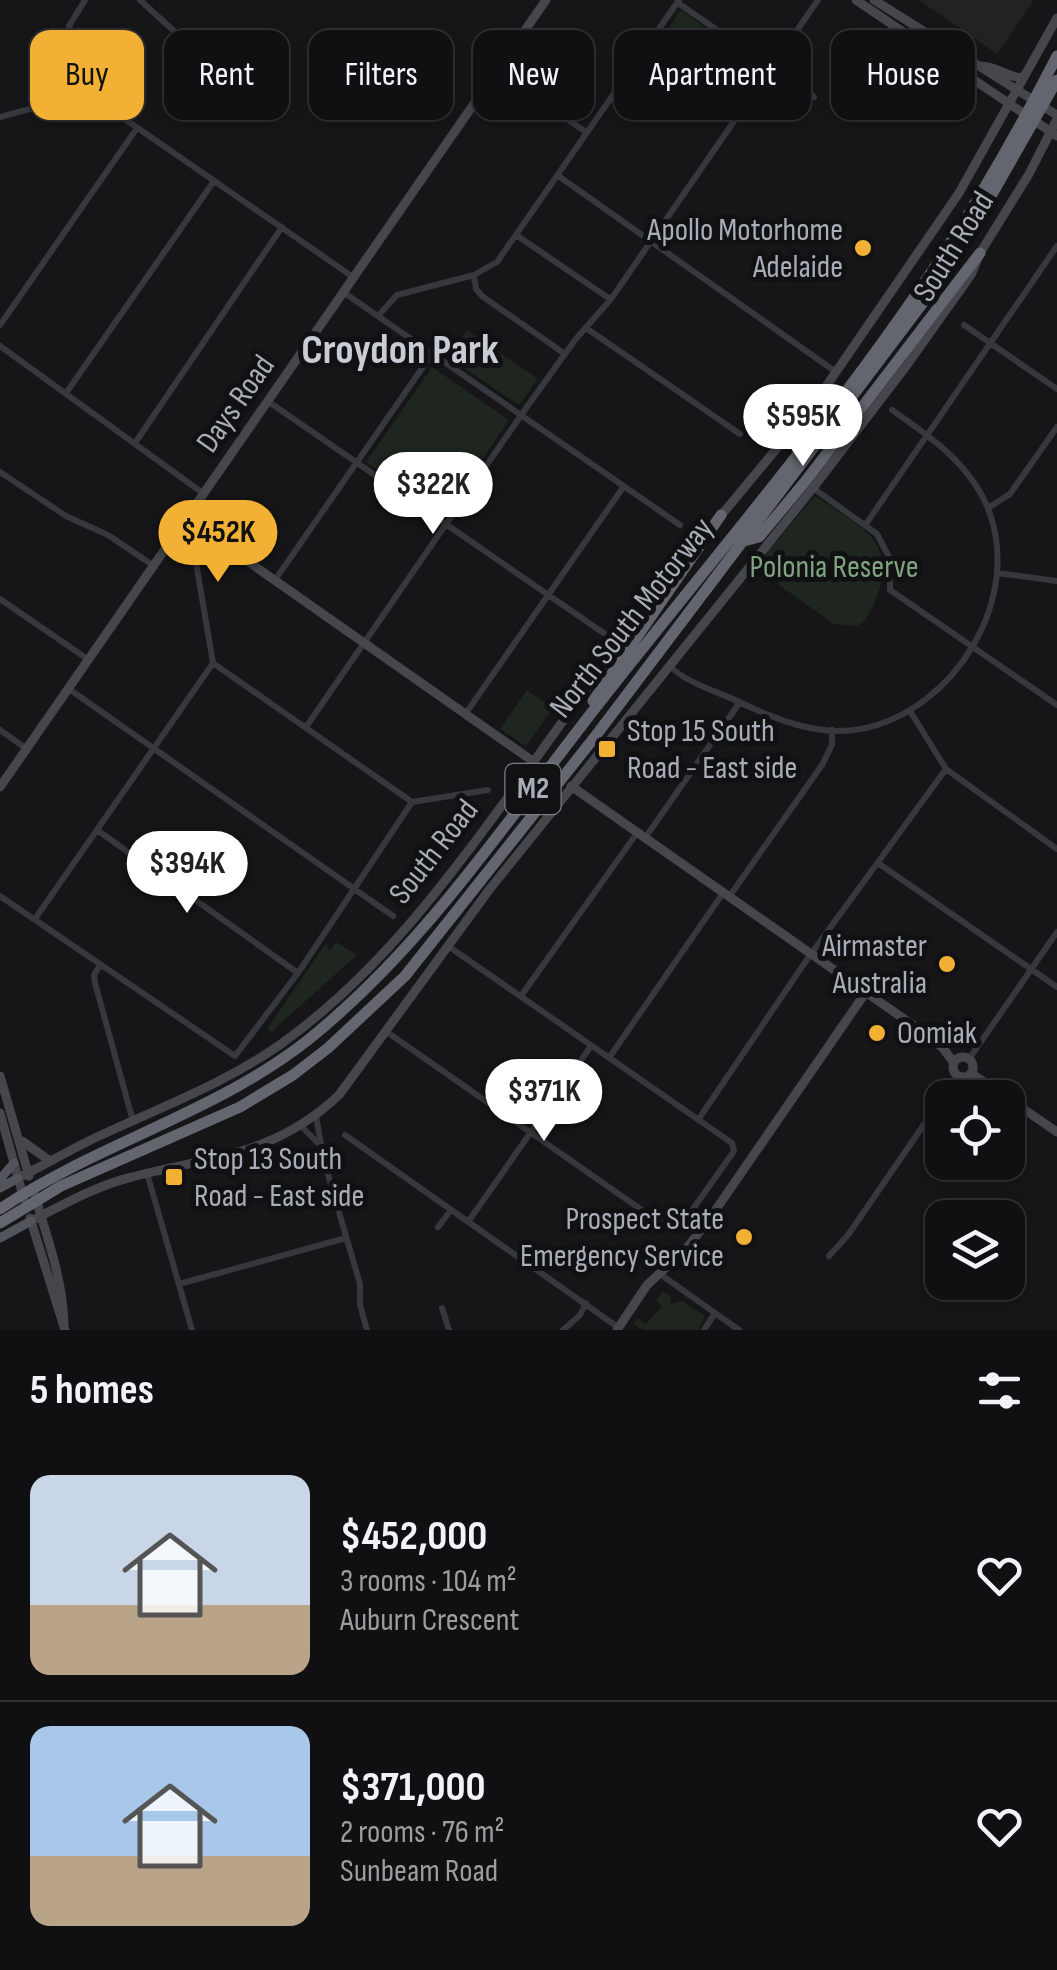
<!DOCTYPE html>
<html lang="en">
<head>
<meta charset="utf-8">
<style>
	:root { --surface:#101012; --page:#19191b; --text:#f1f3f6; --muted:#9c9d9f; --line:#303032; --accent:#f2b134 }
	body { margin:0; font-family:"Sofia Sans Condensed",sans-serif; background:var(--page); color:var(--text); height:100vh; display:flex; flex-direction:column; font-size:38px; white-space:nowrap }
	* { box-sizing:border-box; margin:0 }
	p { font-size:32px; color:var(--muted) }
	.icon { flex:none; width:55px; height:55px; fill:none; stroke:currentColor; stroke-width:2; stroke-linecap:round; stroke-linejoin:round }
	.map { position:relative; height:1330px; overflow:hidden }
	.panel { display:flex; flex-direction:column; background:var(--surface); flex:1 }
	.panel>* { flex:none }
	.guide { position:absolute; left:30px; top:30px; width:998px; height:90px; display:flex; gap:20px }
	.controls { position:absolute; left:925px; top:1080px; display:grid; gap:20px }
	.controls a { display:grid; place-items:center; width:100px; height:100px; border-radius:20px; background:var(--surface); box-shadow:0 5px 15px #0003,0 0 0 2px var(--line); font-size:50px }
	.price { position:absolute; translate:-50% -85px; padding:0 22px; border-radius:35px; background:#fff; color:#222; font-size:32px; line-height:65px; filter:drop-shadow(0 2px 5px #0008) }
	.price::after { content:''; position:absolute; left:50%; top:60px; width:30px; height:22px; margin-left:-15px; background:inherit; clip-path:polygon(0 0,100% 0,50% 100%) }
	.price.active { background:var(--accent); color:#111 }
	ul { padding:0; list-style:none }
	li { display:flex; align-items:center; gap:30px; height:250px; padding:0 30px }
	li+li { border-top:2px solid var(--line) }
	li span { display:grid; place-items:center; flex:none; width:280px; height:200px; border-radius:20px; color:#555 }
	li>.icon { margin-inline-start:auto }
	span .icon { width:120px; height:120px; fill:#fffc; stroke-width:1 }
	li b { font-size:42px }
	h2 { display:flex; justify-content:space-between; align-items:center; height:120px; padding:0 30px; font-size:42px }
	.pill { padding:0 35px; border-radius:20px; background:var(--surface); box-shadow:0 5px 15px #0003,0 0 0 2px var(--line); font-size:35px; line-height:90px }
	.pill.active { background:var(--accent); color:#111 }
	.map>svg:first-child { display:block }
	.built { fill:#222225 }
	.green { fill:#1e261f }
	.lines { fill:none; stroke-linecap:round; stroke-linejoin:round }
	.street { stroke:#37383d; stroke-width:6 }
	.secondary { stroke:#45474d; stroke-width:9 }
	.primary { stroke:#53555c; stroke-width:9 }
	.highway { stroke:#63666e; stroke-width:11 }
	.poi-dot { fill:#f2b134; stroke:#111113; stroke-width:4 }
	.labels { text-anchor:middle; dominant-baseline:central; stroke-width:10; stroke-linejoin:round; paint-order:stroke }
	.shield { fill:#111113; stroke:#7b7e86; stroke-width:2.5 }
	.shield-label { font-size:30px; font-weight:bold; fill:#a8adb8 }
	.poi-label { font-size:32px; fill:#a8adb8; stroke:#111113; text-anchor:end }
	.street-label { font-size:32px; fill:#a8adb8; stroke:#111113 }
	.park-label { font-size:32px; fill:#7fa381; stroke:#111113 }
	.district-label { font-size:42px; font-weight:bold; fill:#c9ccd4; stroke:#111113 }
</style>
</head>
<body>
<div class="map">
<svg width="1057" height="1330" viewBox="0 0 1057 1330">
	<rect width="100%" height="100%" fill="#161618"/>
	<!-- built -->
	<path class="built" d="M919,0H1034L997,54Z"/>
	<!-- green -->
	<path class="green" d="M681,10L764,70L731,116L648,58Z
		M467,330L538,379L521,403L517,404L448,357Z
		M432,367L509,420L444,515L366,462Z
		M815,496C852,522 899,539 878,593C873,606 870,618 857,626L834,624L779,585L776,571L758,563Z
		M527,690L553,708L526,746L500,729Z
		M336,942L357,955L271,1032L267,1029L326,943L330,951Z
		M663,1291L672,1298L669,1305L682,1301L705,1316L698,1330H643L634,1324L637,1318L646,1324L662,1306L656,1301Z"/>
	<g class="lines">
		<!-- street -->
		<path class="street" d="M140,0L176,33L235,74
			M678,3L814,97
			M497,71L586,132
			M84,94L69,26L85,0
			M0,117L84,94L96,99L353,277
			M557,175L836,372
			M516,235L610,299
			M474,275L476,289L482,296L565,354
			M343,292L680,525
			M378,316L397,295L474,275L497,262L679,0
			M0,325L137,128
			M964,325L1057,389
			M586,328L740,434
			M0,346L204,494
			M66,393L214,181
			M269,402L618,643
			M135,443L282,227
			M0,472L66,516L108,535L154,566
			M813,488L877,534L890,559V590L1057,705
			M988,508L1010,494L1057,427
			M866,524L1057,246
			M172,539L190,550L195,557L213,663L412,802L488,790
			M997,573L1057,581
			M275,580L432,354
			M0,599L89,660
			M670,666C686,683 716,691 737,701C775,719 817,737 861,729C955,711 1025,597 987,506C968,462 929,436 892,410
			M69,689L393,916
			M910,711L946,769L1057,849
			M466,713L624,486
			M306,727L524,411L575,340L611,299L818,0
			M0,730L27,749
			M97,830L298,973
			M645,838L740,702
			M878,863L1057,987
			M0,896L235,1056L298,973L412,802
			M729,897L822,765L832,745V730
			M35,919L213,663
			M100,965L94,975L95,983L133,1121
			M521,996L637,833
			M387,1032L666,1227L674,1229L681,1226L734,1151L732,1143L448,946
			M609,1058L723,893
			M969,1059L1057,932
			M316,1116L324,1161L360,1284V1305L367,1330
			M698,1120L808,958L946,769
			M301,1126L318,1143
			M345,1135L619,1328
			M147,1173L192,1330
			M468,1222L591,1046
			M438,1227L451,1210
			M829,1256L848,1235L958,1075
			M660,1274L739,1330
			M179,1284L346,1238
			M442,1308L449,1330
			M563,1330L580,1315L586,1303
			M704,1330L715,1313"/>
		<!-- secondary -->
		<path class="secondary" d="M856,0L1057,136
			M874,0L1057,115
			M981,66C996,66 1007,77 1023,78L1025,74
			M186,518L534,762
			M719,518L816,401L959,193L1057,18
			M571,786L917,1028L943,1048L954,1063
			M0,787L546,0
			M953 1067a10 10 0 1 1 20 0a10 10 0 1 1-20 0Z
			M971,1073L1057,1132
			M0,1076L29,1176
			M0,1113L24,1199
			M22,1141L50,1161
			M18,1178C45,1165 71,1149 99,1136C161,1107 224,1084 281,1044C379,974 449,878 519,782C571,710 622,638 678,569
			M35,1196C47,1237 63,1280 64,1324
			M30,1218L65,1330
			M31,1221C62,1205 98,1185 132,1177C213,1156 274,1156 339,1095L489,890L813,488L907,365L971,275L980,253L1029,174L1057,119
			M617,1330L647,1285L686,1249L708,1221L866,992"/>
		<!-- primary -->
		<path class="primary" d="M0,1179L14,1163
			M0,1188L18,1178
			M0,1238L31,1221"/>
		<!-- highway -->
		<path class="highway" d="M744,541L759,537L804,483L980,253
			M593,701L721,515
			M0,1209C98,1143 214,1114 308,1040C425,946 508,819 600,702C710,562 828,425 928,277C975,207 1018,132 1057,56
			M0,1223L61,1186L240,1107L293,1075L328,1048L405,976L594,738L953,263L1057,80"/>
	</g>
	<!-- markers -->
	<g class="poi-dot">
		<circle cx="863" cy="248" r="10"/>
		<rect x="597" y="739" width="20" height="20" rx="5"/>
		<circle cx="947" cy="964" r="10"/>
		<circle cx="877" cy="1033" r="10"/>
		<rect x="164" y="1167" width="20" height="20" rx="5"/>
		<circle cx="744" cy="1237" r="10"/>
	</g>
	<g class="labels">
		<!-- shield labels -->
		<rect class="shield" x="505.5" y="764" width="55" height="50" rx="8"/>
		<g class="shield-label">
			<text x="533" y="789">M2</text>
		</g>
		<!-- poi labels -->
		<g class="poi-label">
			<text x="843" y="230">Apollo Motorhome<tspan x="843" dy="37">Adelaide</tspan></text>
			<text x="627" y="731" text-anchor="start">Stop 15 South<tspan x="627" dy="37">Road - East side</tspan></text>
			<text x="927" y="946">Airmaster<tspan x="927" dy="37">Australia</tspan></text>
			<text x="897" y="1033" text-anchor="start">Oomiak</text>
			<text x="194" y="1159" text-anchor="start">Stop 13 South<tspan x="194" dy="37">Road - East side</tspan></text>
			<text x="724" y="1219">Prospect State<tspan x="724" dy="37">Emergency Service</tspan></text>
		</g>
		<!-- street labels -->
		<g class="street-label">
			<text transform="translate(954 247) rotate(-58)">South Road</text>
			<text transform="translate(236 404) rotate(-55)">Days Road</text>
			<text transform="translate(632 618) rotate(-52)">North South Motorway</text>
			<text transform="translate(434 852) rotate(-52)">South Road</text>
		</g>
		<!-- park labels -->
		<g class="park-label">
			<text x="834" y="567">Polonia Reserve</text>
		</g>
		<!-- district labels -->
		<g class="district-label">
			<text x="400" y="350">Croydon Park</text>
		</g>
	</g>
</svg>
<div class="controls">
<a><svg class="icon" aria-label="locate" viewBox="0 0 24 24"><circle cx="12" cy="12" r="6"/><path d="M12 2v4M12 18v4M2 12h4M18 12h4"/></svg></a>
<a><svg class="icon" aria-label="layers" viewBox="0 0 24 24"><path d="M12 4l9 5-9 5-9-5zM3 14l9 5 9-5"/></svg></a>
</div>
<b class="price" style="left:803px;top:469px">$595K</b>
<b class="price" style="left:433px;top:537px">$322K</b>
<b class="price active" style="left:218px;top:585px">$452K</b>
<b class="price" style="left:187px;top:916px">$394K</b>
<b class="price" style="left:544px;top:1144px">$371K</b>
<div class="guide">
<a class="pill active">Buy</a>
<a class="pill">Rent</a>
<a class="pill">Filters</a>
<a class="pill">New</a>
<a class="pill">Apartment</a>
<a class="pill">House</a>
</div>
</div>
<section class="panel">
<h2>5 homes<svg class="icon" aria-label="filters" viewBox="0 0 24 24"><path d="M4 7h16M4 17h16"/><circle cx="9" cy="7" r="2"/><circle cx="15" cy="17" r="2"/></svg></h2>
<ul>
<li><span style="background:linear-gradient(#c9d6e8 65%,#b9a48a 0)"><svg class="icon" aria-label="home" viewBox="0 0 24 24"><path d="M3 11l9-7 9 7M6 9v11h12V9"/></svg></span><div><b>$452,000</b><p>3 rooms · 104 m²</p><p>Auburn Crescent</p></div><svg class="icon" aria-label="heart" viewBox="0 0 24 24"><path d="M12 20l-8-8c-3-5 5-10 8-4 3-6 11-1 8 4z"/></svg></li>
<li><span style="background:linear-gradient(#a9c7e8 65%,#b9a48a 0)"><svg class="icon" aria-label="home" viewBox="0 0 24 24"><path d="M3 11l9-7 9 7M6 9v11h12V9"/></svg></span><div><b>$371,000</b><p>2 rooms · 76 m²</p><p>Sunbeam Road</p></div><svg class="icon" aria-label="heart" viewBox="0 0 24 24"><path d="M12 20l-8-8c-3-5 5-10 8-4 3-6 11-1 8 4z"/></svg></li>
</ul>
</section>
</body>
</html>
